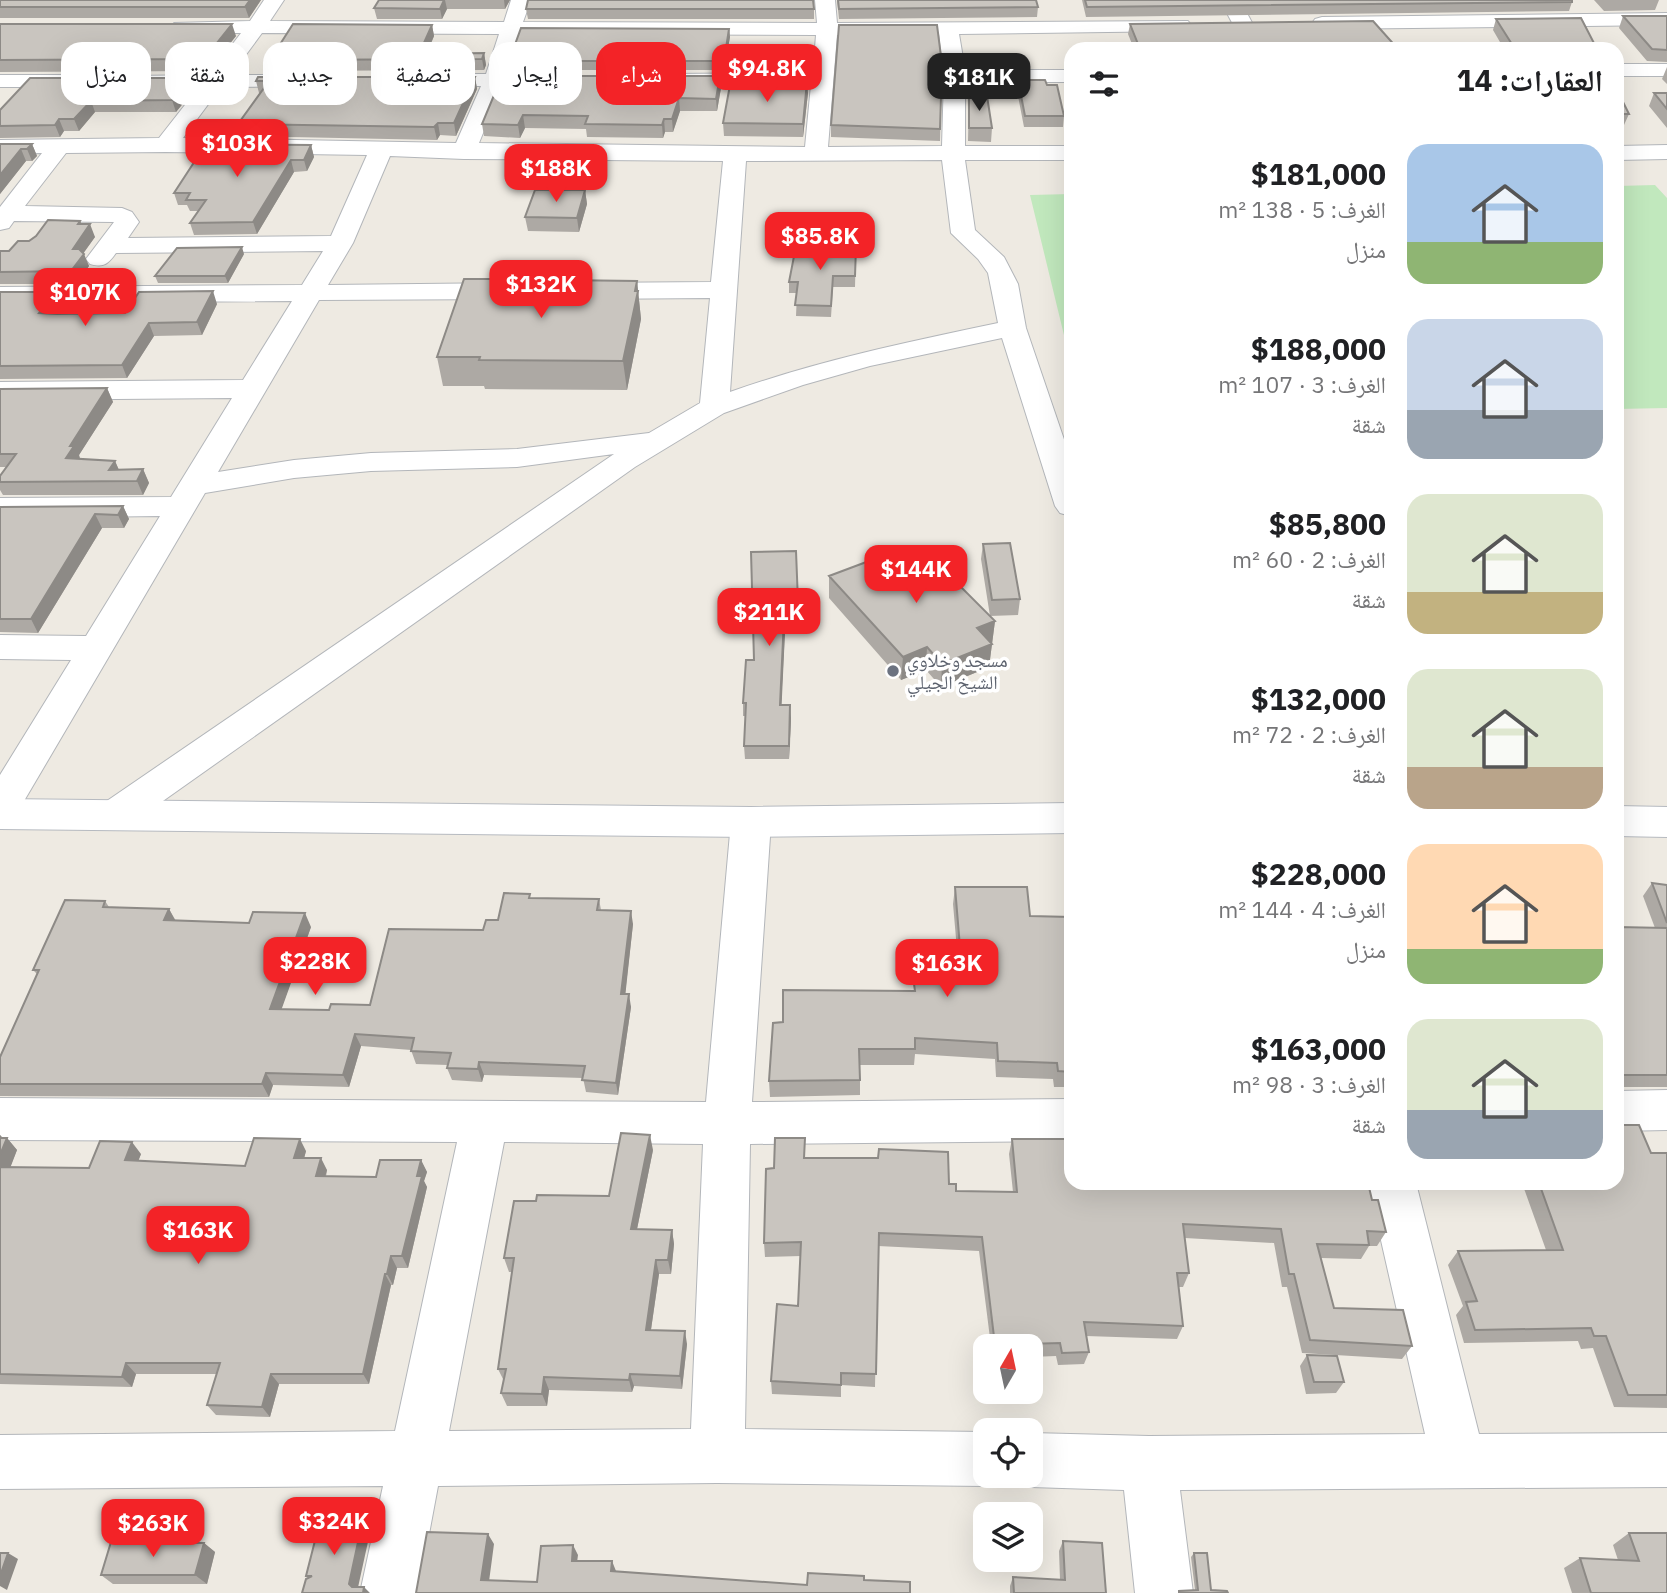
<!DOCTYPE html>
<html lang="ar">
<head>
<meta charset="utf-8">
<style>
	:root { --surface:#fff; --page:#f6f6f6; --text:#202124; --muted:#757577; --accent:#f32327 }
	body { margin:0; font-family:"IBM Plex Sans","Noto Naskh Arabic",sans-serif; background:var(--page); color:var(--text); direction:rtl; height:100vh; display:flex; flex-direction:column; font-size:26px; white-space:nowrap }
	* { box-sizing:border-box; margin:0 }
	p { font-size:23px; color:var(--muted) }
	.icon { flex:none; width:38px; height:38px; fill:none; stroke:currentColor; stroke-width:2; stroke-linecap:round; stroke-linejoin:round }
	.map { position:relative; flex:1; overflow:hidden; direction:ltr }
	.details { position:absolute; left:1064px; top:42px; width:560px; height:1148px; display:flex; flex-direction:column; background:var(--surface); border-radius:21px; box-shadow:0 7px 28px #0002; direction:rtl }
	.details>* { flex:none }
	.banner { position:absolute; left:21px; top:42px; width:665px; height:63px; direction:rtl; display:flex; gap:14px }
	.needle { width:46px; rotate:9deg }
	.fabs { position:absolute; left:973px; top:1334px; display:grid; gap:14px }
	.fabs a { display:grid; place-items:center; width:70px; height:70px; border-radius:14px; background:var(--surface); box-shadow:0 7px 28px #0002; font-size:35px }
	.price { position:absolute; translate:-50% -60px; padding:0 16px; border-radius:14px; background:var(--accent); color:#fff; font-size:23px; line-height:46px; filter:drop-shadow(0 2px 4px #0008) }
	.price::after { content:''; position:absolute; left:50%; top:42px; width:21px; height:16px; margin-left:-10px; background:inherit; clip-path:polygon(0 0,100% 0,50% 100%) }
	.price.active { background:#222; color:#fff }
	ul { padding:0; list-style:none }
	li { display:flex; align-items:center; gap:21px; height:175px; padding:0 21px }
	li span { display:grid; place-items:center; flex:none; width:196px; height:140px; border-radius:21px; color:#555 }
	li>.icon { margin-inline-start:auto }
	span .icon { width:84px; height:84px; fill:#fffc; stroke-width:1 }
	li b { font-size:30px }
	h2 { display:flex; justify-content:space-between; align-items:center; height:84px; padding:0 21px; font-size:30px }
	.tag { padding:0 24px; border-radius:21px; background:var(--surface); box-shadow:0 7px 28px #0002; font-size:24px; line-height:63px }
	.tag.active { background:var(--accent); color:#fff }
	.map>svg:first-child { display:block }
	.green { fill:#c1e8bd }
	.lines { fill:none; stroke-linecap:round; stroke-linejoin:round }
	.street-casing { stroke:#b3b6ba; stroke-width:2 }
	.secondary-casing { stroke:#b6bac0; stroke-width:2 }
	.street { fill:#fff; fill-rule:evenodd }
	.secondary { fill:#fff; fill-rule:evenodd }
	.wall { fill:#ada9a4 }
	.shaded-wall { fill:#8d8a86 }
	.building { fill:#c9c5bf; stroke:#8d8a86; stroke-width:2 }
	.worship-dot { fill:#6b7280; stroke:#fff; stroke-width:2.5 }
	.labels { text-anchor:middle; dominant-baseline:central; stroke-width:7; stroke-linejoin:round; paint-order:stroke }
	.worship-label { font-size:19px; fill:#5b616d; stroke:#fff; text-anchor:start }
</style>
</head>
<body>
<div class="map">
<svg width="1667" height="1593" viewBox="0 0 1667 1593">
	<rect width="100%" height="100%" fill="#eeeae2"/>
	<!-- green -->
	<path class="green" d="M1655,185L1667,198V408L1617,409V186Z
		M1071,194V364L1030,195Z"/>
	<g class="lines">
		<defs>
			<path id="street" d="M264,0H284L270,21L504,22L511,0H531L523,22L817,23L815,0H835L837,23L1188,21L1191,25L1188,29L1181,31L959,34L965,70H1071V82H965V146H1071V160H965L975,230L1004,257L1018,284L1026,328L1071,460V516L1060,513L1055,506L1002,338L870,366L803,385L724,413L635,467L129,825L115,830L101,825L96,815L101,805L614,454L517,467L371,471L294,478L205,493L14,818L0,823V775L71,660L0,659V635L86,636L160,516L0,518V498L171,497L232,398L0,400V382L243,380L292,301L0,303V287L302,285L323,251L116,253C108,264 104,268 90,264L86,259L114,222L14,221L9,228L0,230V207L42,153L0,154V140L159,138L199,87H140L132,86L129,81L132,76L209,75L241,33H181L174,31L171,27L174,23L250,21ZM262,33L499,34L486,74H424L416,75L413,80L416,85L424,86H481L456,143L183,138L221,87L316,86L319,81L316,76L308,75H231ZM520,34L816,35L813,73L669,74L661,75L658,80L661,85L669,86L811,85L805,147L479,143L502,86H553L561,85L564,80L561,75L507,74ZM939,34L944,76L942,146L828,147L837,35ZM166,152L367,155L331,236L128,238L139,222L132,212L122,208L25,206L66,153ZM390,156L464,159L723,161L711,282L586,283L577,285L573,291L577,297L586,299L710,298L700,403L649,433L517,449L371,453L294,460L218,472L319,300L512,299L521,297L525,291L521,285L512,283L328,285L353,243ZM942,160L951,233L978,259L988,273L998,323C907,342 817,361 730,392L746,161Z
				M1220,0H1240L1266,49H1246Z
				M1667,13V25L1322,29L1315,27L1312,23L1315,19L1322,17Z
				M1617,64H1667V76H1617Z
				M0,75H80L88,76L91,81L88,86L80,87H0Z
				M1667,145V159L1617,160V146Z
				M751,807L765,812L771,822L752,1102L1071,1099V1141L750,1144L745,1429L985,1432V1475H1005L1004,1478L985,1486L717,1483L438,1486L418,1593H360L383,1486L0,1489V1435L395,1431L457,1142L0,1140V1098L706,1102L731,822L737,812ZM504,1142L703,1144L691,1429L449,1431Z
				M1667,1090V1130L1617,1131V1091Z
				M1368,1183H1416L1479,1434L1667,1433V1487L1180,1490L1193,1593H1135L1124,1490L1031,1487L1012,1479L1010,1475H1031V1433L1149,1436L1425,1434Z"/>
			<path id="secondary" d="M0,799L751,807L1071,803V833L751,837L0,829Z
				M1617,806L1667,807V837L1617,836Z"/>
		</defs>
		<!-- street casing -->
		<use href="#street" class="street-casing"/>
		<!-- secondary casing -->
		<use href="#secondary" class="secondary-casing"/>
		<!-- street -->
		<use href="#street" class="street"/>
		<!-- secondary -->
		<use href="#secondary" class="secondary"/>
	</g>
	<!-- wall -->
	<path class="wall" d="M0,0H261L249,18H0Z
		M379,0H510L505,9H447L442,19H377L374,8Z
		M837,0H1036L1038,7L1037,17L839,19Z
		M1082,0H1572V2L1569,11L1086,17Z
		M1594,0H1659L1655,10L1604,11Z
		M526,9H814V19H528Z
		M1623,16H1667V62L1647,61L1619,28Z
		M1496,19L1597,49H1504L1493,30Z
		M0,24L236,36L208,71L0,72Z
		M1130,24L1398,49H1134L1128,34Z
		M432,25L434,36L427,54L484,53L486,65L484,70L273,71L270,60Z
		M729,29L730,37L724,70H511L509,61Z
		M942,64L940,141L831,137V125Z
		M1667,67V84L1662,79Z
		M502,76L721,88L717,111H680L673,132H665L663,138L587,137L586,129L525,128L520,138L484,136L482,124Z
		M475,77L477,89L456,136L440,135L437,140L242,136L238,124L260,93H259L256,81Z
		M1018,80L1047,85L1064,116L1063,127H1024L1017,91Z
		M194,90L176,112H95L79,131H64L60,137L0,138V110Z
		M1617,90L1629,114L1624,125L1617,126Z
		M808,93L803,137L724,136L723,123Z
		M1654,93H1667V128L1649,106Z
		M969,96L992,128L991,142L968,141Z
		M0,144H32L37,156L32,161H26L0,194Z
		M311,145L314,157L307,171L294,172L257,234L194,235L190,223L198,211H190L187,205H178L174,193Z
		M585,190L587,204L579,232L528,231L525,217Z
		M80,221L82,224L95,237L83,253L89,266L76,284H0V251H9L29,241Z
		M856,247L855,287H833L831,317L796,316L797,293H789V282Z
		M244,254L228,283H158L155,276Z
		M562,280L637,281L641,319L627,390L485,389L484,386H443L437,357Z
		M0,292H55L61,305L54,314L125,313L217,304L202,335L154,336L127,378L0,379Z
		M107,388L113,402L79,455L80,459L115,461L119,470L143,469L149,483L143,495H3L0,490V476L6,467H0V389Z
		M123,506L129,519L124,528H102L38,633L0,632V507Z
		M983,544L1020,599L1018,615L990,616L981,559Z
		M796,551L798,615H791V631L785,632L781,705L791,718L789,759H745L744,746L746,716H743V703L754,660Z
		M908,556L995,621L989,667L941,687L926,670L901,680L829,598V576Z
		M1652,883L1667,885V1087H1617V927L1655,928L1643,896Z
		M955,887L1030,916L1071,917V1087H1054L1053,1079L996,1077L995,1059L915,1054L914,1065H860V1095L770,1097L769,1081L783,1022L914,991V984H960L953,904Z
		M531,898L599,899L601,910L633,924L625,994L631,1007L618,1095L586,1092L583,1078L484,1075L482,1082L452,1080L447,1068L448,1065L416,1064L411,1050L361,1046L349,1087L273,1085L269,1097L0,1096V1057L37,974L33,970L105,901L109,907L169,909L176,921L311,927L281,1009L329,1010L370,1005Z
		M0,1135L3,1138H7L17,1150L10,1167L89,1168L141,1154L138,1161L245,1166L306,1151L304,1158L327,1170L326,1177H376L421,1160L427,1172L424,1181L427,1187L408,1268H397L393,1285H391L369,1384H279L270,1417L216,1415L207,1405L217,1374H136L132,1387L0,1384Z
		M1012,1139L1071,1183L1372,1200L1386,1232L1377,1246H1369L1361,1259L1321,1258L1334,1308L1412,1346L1402,1359L1302,1353L1287,1287H1282L1274,1243L1185,1238L1189,1273L1183,1287H1178L1183,1326L1177,1339L1086,1336L1089,1352L1084,1364L1058,1365L1056,1356L1031,1357V1346H991L979,1251L878,1246L875,1387L841,1385V1397L772,1394L771,1381L798,1306L801,1256L765,1257L764,1243L774,1168L805,1158L949,1184L956,1191L1013,1192L1009,1154Z
		M653,1150L637,1229L672,1230L674,1244L671,1274H659L651,1330L687,1344L682,1389L634,1386L632,1392L549,1390L547,1406H507L501,1393L504,1381L498,1369L512,1272H509L504,1258L536,1201L609,1196Z
		M1651,1153H1667V1408L1614,1407L1593,1348L1581,1349L1578,1341L1464,1343L1456,1315L1463,1306L1448,1265L1458,1251L1546,1250L1522,1183H1617Z
		M1307,1355L1344,1382L1336,1393L1306,1394L1300,1366Z
		M1629,1533L1667,1593H1572L1564,1568L1580,1558L1618,1560L1613,1545Z
		M1063,1541L1106,1593H1010V1586L1013,1577L1060,1580L1059,1551Z
		M204,1543L215,1552L207,1584H113L101,1575Z
		M1194,1553L1211,1590L1228,1593H1178L1179,1591L1195,1590L1191,1557Z"/>
	<!-- shaded-wall -->
	<path class="shaded-wall" d="M250,0H261L249,18L245,7Z
		M444,0H445L447,9L442,19L440,9Z
		M504,0H510L505,9Z
		M232,24L236,36L208,71L204,59Z
		M432,25L434,36L424,59L419,54Z
		M729,29L730,37L724,70V61Z
		M484,53L486,65L484,70L482,59Z
		M720,76L721,88L717,111L716,99Z
		M475,77L477,89L456,136L454,123Z
		M190,78L194,90L176,112L172,100Z
		M807,81L808,93L803,137V124Z
		M679,98L680,111L673,132L672,119Z
		M91,101L95,112L79,131L74,119Z
		M523,115L525,128L520,138L518,125Z
		M59,119L64,131L60,137L55,125Z
		M664,119L665,132L663,138L662,125Z
		M438,123L440,135L437,140L434,127Z
		M32,144L37,156L32,161L27,149Z
		M311,145L314,157L307,171L304,160Z
		M21,149L26,161L0,194V175Z
		M291,160L294,172L257,234L253,222Z
		M585,190L587,204L579,232L577,218Z
		M80,221L85,232L90,224L95,237L78,261L73,249L78,224Z
		M242,247L244,254L228,283L225,276Z
		M84,254L89,266L76,284L71,271Z
		M637,281L641,319L627,390L623,361Z
		M213,291L217,304L202,335L197,322Z
		M55,292L61,305L45,326L39,313Z
		M149,323L154,336L127,378L122,365Z
		M107,388L113,402L79,455L80,459L66,458L70,446Z
		M115,461L121,475L109,470Z
		M143,469L149,483L143,495L137,481Z
		M123,506L129,519L124,528L118,515Z
		M95,514L102,528L38,633L31,619Z
		M784,618L785,632L781,718L780,705Z
		M995,621L989,667L941,687L942,664L977,628Z
		M927,647L926,670L901,680L903,657Z
		M790,705L791,718L789,759V746Z
		M169,909L176,922L164,920Z
		M631,911L633,924L624,1007L621,994Z
		M305,913L311,927L277,1022L270,1009Z
		M629,994L631,1007L618,1095L616,1083Z
		M355,1034L361,1046L349,1087L343,1075Z
		M479,1062L484,1075L482,1082L478,1069Z
		M266,1073L273,1085L269,1097L262,1084Z
		M0,1135L5,1141L7,1138L17,1150L6,1179L0,1173Z
		M650,1135L653,1150L634,1244L631,1229Z
		M300,1139L306,1151L301,1170L294,1158Z
		M132,1142L141,1154L134,1172L125,1160Z
		M321,1158L327,1170L322,1188L316,1176Z
		M421,1160L427,1172L424,1181L427,1187L408,1268L402,1256Z
		M672,1230L674,1244L671,1274L668,1260Z
		M391,1256L397,1268L393,1285L387,1274Z
		M656,1260L659,1274L649,1343L646,1330Z
		M385,1274L391,1285L369,1384L363,1374Z
		M685,1331L687,1344L682,1389L680,1376Z
		M126,1363L136,1374L132,1387L122,1377Z
		M271,1374L279,1384L270,1417L262,1407Z
		M630,1374L634,1386L632,1392L629,1380Z
		M544,1377L549,1390L547,1406L542,1394Z
		M363,1519L371,1528L357,1592L349,1584Z
		M488,1534L494,1544L488,1589L481,1580Z
		M204,1543L215,1552L207,1584L195,1575Z
		M573,1545L578,1555L576,1570L572,1561Z
		M8,1553L18,1559L7,1590L0,1586V1576Z
		M612,1561L616,1571H611Z
		M364,1587L370,1593H363Z"/>
	<!-- building -->
	<path class="building" d="M0,0H250L245,7H0Z
		M379,0H444L440,9L374,8Z
		M528,0H813L814,9H526Z
		M838,0H1036L1038,7L839,9Z
		M1085,0H1572V2L1087,7Z
		M1623,16H1667V50L1652,49Z
		M1581,18L1597,49H1515L1496,19Z
		M1373,21L1398,49H1140L1130,24Z
		M0,24H232L204,59L0,60Z
		M293,24L432,25L419,54L484,53L482,59L270,60Z
		M839,25H937L942,64L940,129L831,125Z
		M521,28L729,29L724,61H509Z
		M502,76H720L716,99L679,98L672,119H664L662,125L585,124L588,116L523,115L518,125L482,124Z
		M258,77H475L454,123H438L434,127L238,124L269,81H256Z
		M30,78H190L172,100L91,101L74,119H59L55,125L0,126V110Z
		M1018,80H1045L1047,85H1057L1064,116H1025Z
		M785,81H807L803,124L723,123L730,85L785,87Z
		M1617,90L1629,114H1617Z
		M1654,93H1667V109Z
		M969,96H987L992,128H969Z
		M0,144H32L27,149H21L0,175Z
		M206,144L311,145L304,160H291L253,222L190,223L206,200H186L190,193H174Z
		M535,190H585L577,218L525,217Z
		M48,220L80,221L78,224H90L73,249H79L84,254L71,271L0,272V251H9L18,241H29L36,236Z
		M796,246L856,247L855,276H833L831,306L795,305L798,282H789Z
		M242,247L225,276H155L177,248Z
		M507,275L561,276L560,280L637,281L635,291H638L623,361L479,360L480,357H437L464,279H506Z
		M213,291L197,322L149,323L122,365L0,366V292H55L39,313L57,314L125,313L139,292Z
		M107,388L70,446H74L66,458L115,461L109,470L143,469L137,481L0,482V476L16,454H0V389Z
		M123,506L118,515L95,514L31,619H0V507Z
		M1010,543L1020,599L992,600L983,544Z
		M901,549L908,556L924,550L995,621L977,628L992,644L942,664L927,647L903,657L829,576Z
		M796,551L798,602H790L791,618H784L780,705H790L789,746H744L746,703H743L746,660H754L751,552Z
		M1652,883L1667,885V923Z
		M955,887H1027L1030,916L1071,917V1072L1058,1071L1057,1063L998,1061L997,1043L915,1038V1049H859L860,1080L769,1081L773,1023L783,1022V990L915,991L914,984L963,983Z
		M504,893L530,894L529,898L599,899L597,910L631,911L621,994H629L616,1083L582,1080L585,1066L479,1062L478,1069L447,1068L451,1053L411,1051L414,1038L355,1034L343,1075L266,1073L262,1084H0V1057L39,970H33L65,900L105,901L103,907L169,909L164,920L249,923L253,912L305,913L270,1009L329,1010L331,1004L370,1005L389,929L483,930L486,920H498Z
		M1617,927L1667,928V1075H1617Z
		M1617,1125H1639L1651,1153H1667V1395H1628L1606,1336H1594L1591,1328L1475,1330L1466,1302L1477,1301L1458,1251L1563,1250L1539,1183H1617Z
		M621,1133L650,1135L631,1229L672,1230L668,1260H656L646,1330L685,1331L680,1376L630,1374L629,1380L544,1377L542,1394L501,1393L506,1369H498L514,1258H504L514,1201H536L537,1195L609,1196Z
		M0,1138H7L0,1155Z
		M254,1138L300,1139L294,1158H321L316,1176L376,1177L380,1160H421L417,1176H422L402,1256H391L387,1274H385L363,1374H271L262,1407L207,1405L220,1363H126L122,1377L0,1374V1167L89,1168L100,1141L132,1142L125,1160L245,1166Z
		M775,1138H805L804,1158H878L879,1149L948,1152L949,1184H956V1191L1017,1192L1012,1139H1071V1183H1368L1372,1200H1378L1386,1232L1367,1231L1369,1245L1317,1244L1334,1308L1403,1310L1412,1346L1310,1340L1294,1274H1289L1281,1229L1183,1224L1189,1273H1177L1183,1326L1084,1322L1089,1352L1062,1353L1060,1343L995,1345L982,1237L879,1233L876,1374L841,1373V1385L771,1381L777,1304L798,1306L801,1242L764,1243L766,1169L774,1168Z
		M1307,1355L1337,1356L1344,1382H1314Z
		M321,1517L363,1519L349,1584L352,1587H364L363,1593H302L306,1579L312,1576H306Z
		M427,1532L488,1534L481,1580L537,1582L541,1546L573,1545L572,1561H612L611,1571L807,1585L808,1573L864,1576V1580L910,1582V1593H416Z
		M1629,1533H1667V1593H1591L1580,1558L1639,1561Z
		M1063,1541L1102,1543L1106,1593H1014L1013,1577L1065,1580Z
		M111,1542L204,1543L195,1575H101Z
		M0,1553H8L0,1576Z
		M1194,1553H1207L1211,1590L1227,1591L1228,1593H1179V1591L1198,1590Z"/>
	<!-- markers -->
	<circle class="worship-dot" cx="893" cy="671" r="7"/>
	<g class="labels">
		<!-- worship labels -->
		<g class="worship-label">
			<text x="907" y="660">مسجد وخلاوي<tspan x="907" dy="22">الشيخ الجيلي</tspan></text>
		</g>
	</g>
</svg>
<div class="fabs">
<a><svg class="needle" viewBox="-14 -14 28 28"><path d="M0-13l5 13h-10z" fill="#e53935"/><path d="M0 13l5-13h-10z" fill="#757577"/></svg></a>
<a><svg class="icon" aria-label="locate" viewBox="0 0 24 24"><circle cx="12" cy="12" r="6"/><path d="M12 2v4M12 18v4M2 12h4M18 12h4"/></svg></a>
<a><svg class="icon" aria-label="layers" viewBox="0 0 24 24"><path d="M12 4l9 5-9 5-9-5zM3 14l9 5 9-5"/></svg></a>
</div>
<b class="price" style="left:767px;top:104px">$94.8K</b>
<b class="price active" style="left:979px;top:113px">$181K</b>
<b class="price" style="left:237px;top:179px">$103K</b>
<b class="price" style="left:556px;top:204px">$188K</b>
<b class="price" style="left:820px;top:272px">$85.8K</b>
<b class="price" style="left:541px;top:320px">$132K</b>
<b class="price" style="left:85px;top:328px">$107K</b>
<b class="price" style="left:916px;top:605px">$144K</b>
<b class="price" style="left:769px;top:648px">$211K</b>
<b class="price" style="left:315px;top:997px">$228K</b>
<b class="price" style="left:947px;top:999px">$163K</b>
<b class="price" style="left:198px;top:1266px">$163K</b>
<b class="price" style="left:334px;top:1557px">$324K</b>
<b class="price" style="left:153px;top:1559px">$263K</b>
<div class="banner">
<a class="tag active">شراء</a>
<a class="tag">إيجار</a>
<a class="tag">تصفية</a>
<a class="tag">جديد</a>
<a class="tag">شقة</a>
<a class="tag">منزل</a>
</div>
<section class="details">
<h2>العقارات: 14<svg class="icon" aria-label="filters" viewBox="0 0 24 24"><path d="M4 7h16M4 17h16"/><circle cx="9" cy="7" r="2"/><circle cx="15" cy="17" r="2"/></svg></h2>
<ul>
<li><span style="background:linear-gradient(#a9c7e8 70%,#8fb573 0)"><svg class="icon" aria-label="home" viewBox="0 0 24 24"><path d="M3 11l9-7 9 7M6 9v11h12V9"/></svg></span><div><b>$181,000</b><p>الغرف: 5 · 138 m²</p><p>منزل</p></div></li>
<li><span style="background:linear-gradient(#c9d6e8 65%,#9aa5b1 0)"><svg class="icon" aria-label="home" viewBox="0 0 24 24"><path d="M3 11l9-7 9 7M6 9v11h12V9"/></svg></span><div><b>$188,000</b><p>الغرف: 3 · 107 m²</p><p>شقة</p></div></li>
<li><span style="background:linear-gradient(#dfe7d0 70%,#c2b280 0)"><svg class="icon" aria-label="home" viewBox="0 0 24 24"><path d="M3 11l9-7 9 7M6 9v11h12V9"/></svg></span><div><b>$85,800</b><p>الغرف: 2 · 60 m²</p><p>شقة</p></div></li>
<li><span style="background:linear-gradient(#dfe7d0 70%,#b9a48a 0)"><svg class="icon" aria-label="home" viewBox="0 0 24 24"><path d="M3 11l9-7 9 7M6 9v11h12V9"/></svg></span><div><b>$132,000</b><p>الغرف: 2 · 72 m²</p><p>شقة</p></div></li>
<li><span style="background:linear-gradient(#ffd9b3 75%,#8fb573 0)"><svg class="icon" aria-label="home" viewBox="0 0 24 24"><path d="M3 11l9-7 9 7M6 9v11h12V9"/></svg></span><div><b>$228,000</b><p>الغرف: 4 · 144 m²</p><p>منزل</p></div></li>
<li><span style="background:linear-gradient(#dfe7d0 65%,#9aa5b1 0)"><svg class="icon" aria-label="home" viewBox="0 0 24 24"><path d="M3 11l9-7 9 7M6 9v11h12V9"/></svg></span><div><b>$163,000</b><p>الغرف: 3 · 98 m²</p><p>شقة</p></div></li>
</ul>
</section>
</div>
</body>
</html>
